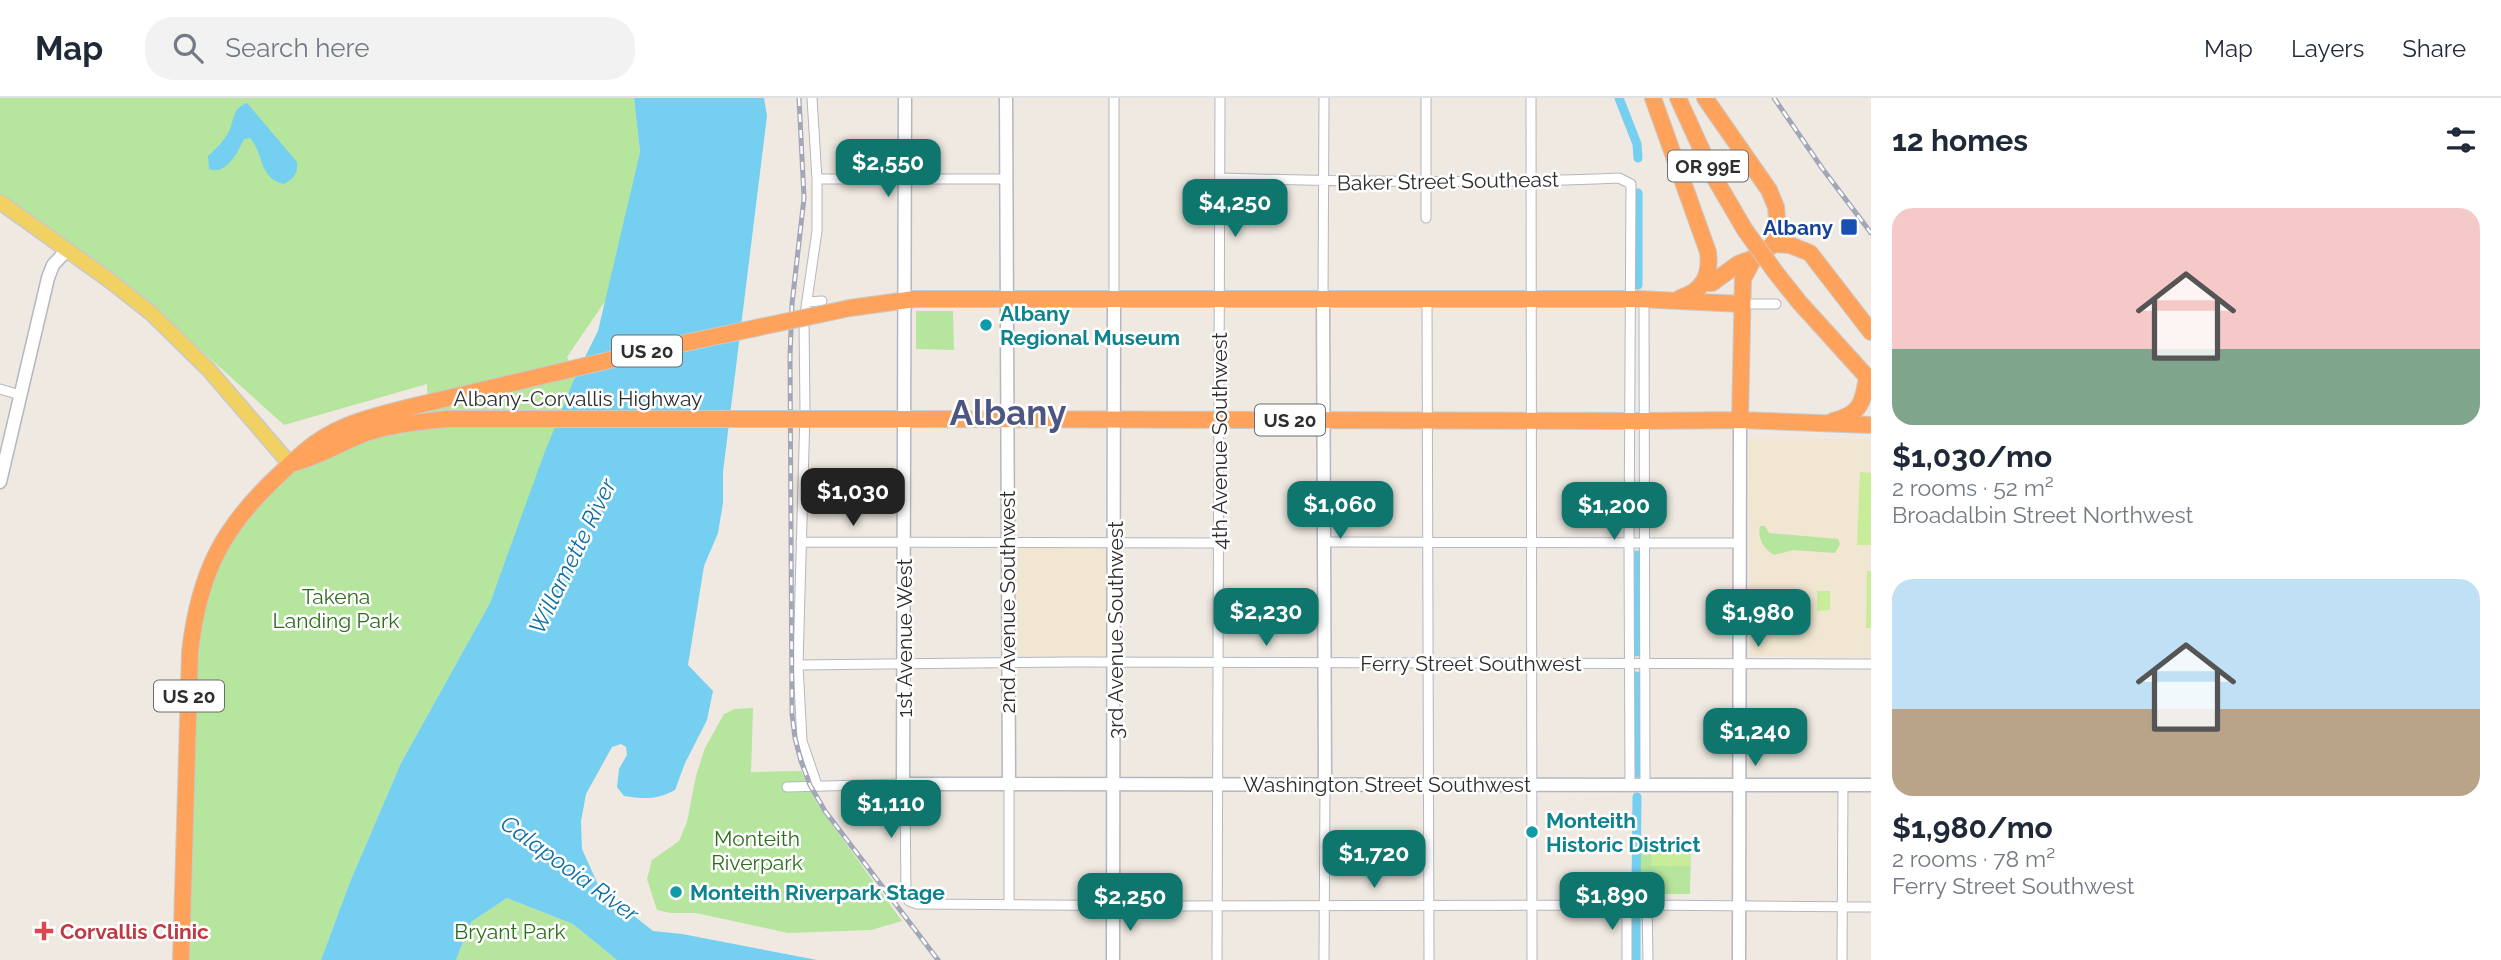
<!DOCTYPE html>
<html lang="en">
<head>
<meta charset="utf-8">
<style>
	:root { --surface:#fff; --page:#f2f2f3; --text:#1f2937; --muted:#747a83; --line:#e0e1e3; --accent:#0f766e }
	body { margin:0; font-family:Raleway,sans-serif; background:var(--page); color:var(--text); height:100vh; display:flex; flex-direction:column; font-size:26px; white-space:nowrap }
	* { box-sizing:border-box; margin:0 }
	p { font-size:23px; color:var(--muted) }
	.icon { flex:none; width:38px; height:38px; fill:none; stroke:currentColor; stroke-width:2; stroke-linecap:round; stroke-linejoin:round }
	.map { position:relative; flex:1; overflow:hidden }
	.details { display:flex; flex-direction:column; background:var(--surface); width:630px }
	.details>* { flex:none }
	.price { position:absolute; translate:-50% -60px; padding:0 16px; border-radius:14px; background:var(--accent); color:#fff; font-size:23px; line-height:46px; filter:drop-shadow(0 2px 4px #0008) }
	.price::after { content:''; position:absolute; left:50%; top:42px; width:21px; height:16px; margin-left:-10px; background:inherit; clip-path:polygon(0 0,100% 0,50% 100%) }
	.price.current { background:#222; color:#fff }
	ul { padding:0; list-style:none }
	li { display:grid; align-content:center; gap:14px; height:371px; padding:0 21px }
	li span { display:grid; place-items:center; height:217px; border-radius:21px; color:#555 }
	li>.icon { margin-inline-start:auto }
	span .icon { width:126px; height:126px; fill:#fffc; stroke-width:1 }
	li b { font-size:30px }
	h2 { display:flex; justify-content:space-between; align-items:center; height:84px; padding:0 21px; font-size:30px }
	header { display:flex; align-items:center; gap:42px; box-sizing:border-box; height:98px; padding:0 35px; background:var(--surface); border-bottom:2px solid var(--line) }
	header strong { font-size:33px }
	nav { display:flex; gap:38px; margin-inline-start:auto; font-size:24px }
	.search { width:490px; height:63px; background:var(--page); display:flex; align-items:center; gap:18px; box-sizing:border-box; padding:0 24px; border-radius:28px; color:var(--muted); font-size:26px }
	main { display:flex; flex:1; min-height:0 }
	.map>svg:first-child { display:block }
	.education { fill:#f0e6d1 }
	.green { fill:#b6e59e }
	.pitch { fill:#c9ec9a }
	.water { fill:#75cff0 }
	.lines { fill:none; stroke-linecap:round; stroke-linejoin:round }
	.canal { stroke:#75cff0; stroke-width:9 }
	.street-casing { stroke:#b4b7c1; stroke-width:11 }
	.secondary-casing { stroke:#b4b7c1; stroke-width:15 }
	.primary-casing { stroke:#c9c9c9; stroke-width:17 }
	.highway-casing { stroke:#c9c9c9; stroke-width:18 }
	.street { stroke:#fff; stroke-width:9 }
	.secondary { stroke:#fff; stroke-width:12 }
	.primary { stroke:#f2d163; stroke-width:14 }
	.highway { stroke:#ffa35c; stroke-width:16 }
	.rail-casing { stroke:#a3a6b8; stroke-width:5 }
	.rail { stroke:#fff; stroke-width:2.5; stroke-dasharray:8; stroke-linecap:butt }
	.highway-bridge-casing { stroke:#c9c9c9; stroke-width:18; stroke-linecap:butt }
	.highway-bridge { stroke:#ffa35c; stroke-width:16 }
	.transit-dot { fill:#1a4fb4; stroke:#fff; stroke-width:2.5 }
	.culture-dot { fill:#0f9aa8; stroke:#fff; stroke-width:2.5 }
	.health-dot { fill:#e0444e; stroke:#fff; stroke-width:2.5 }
	.labels { text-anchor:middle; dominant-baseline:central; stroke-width:5; stroke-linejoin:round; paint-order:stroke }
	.shield { fill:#fff; stroke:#6d6d6d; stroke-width:2 }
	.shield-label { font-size:19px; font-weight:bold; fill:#2e2e2e }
	.street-label { font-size:21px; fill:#2e2e2e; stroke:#fff }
	.transit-label { font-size:21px; font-weight:bold; fill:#164399; stroke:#fff; text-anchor:end }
	.culture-label { font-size:21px; font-weight:bold; fill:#0d838f; stroke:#fff; text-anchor:start }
	.park-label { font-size:21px; fill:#2c6e1b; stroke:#fff }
	.health-label { font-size:21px; font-weight:bold; fill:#be3a42; stroke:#fff; text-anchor:start }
	.water-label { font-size:23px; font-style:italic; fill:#0d6fa3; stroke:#fff }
	.town-label { font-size:35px; font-weight:bold; fill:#4d5680; stroke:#fff }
</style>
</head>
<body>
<header>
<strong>Map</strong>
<div class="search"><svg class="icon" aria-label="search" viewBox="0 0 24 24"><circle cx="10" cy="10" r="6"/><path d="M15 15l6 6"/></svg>Search here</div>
<nav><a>Map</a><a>Layers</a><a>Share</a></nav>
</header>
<main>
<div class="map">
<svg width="1871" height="862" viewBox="0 0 1871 862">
	<rect width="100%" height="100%" fill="#efe9e1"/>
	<!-- education -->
	<path class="education" d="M1749,341H1871V559L1750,558Z
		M1021,449L1098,451L1104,449L1109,452L1107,559H1016L1014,553V454Z"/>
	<!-- green -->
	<path class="green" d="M0,0H634L640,54L606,202L567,259L575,279L490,505L401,665L350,784L321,862H181L198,504L259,394L314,361L428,324L427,286L284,327L196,248L0,103Z
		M916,213H953L954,252L916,251Z
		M1760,428H1765L1769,435L1838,441L1840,446L1835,455L1793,452L1774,457C1764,451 1757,440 1760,428Z
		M753,610L751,674L801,673L818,707L902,823L871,832L788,835L696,815H671L657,812L647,781L652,762L679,743L687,724L696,678L705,650L724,616L735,611Z
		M1638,747H1691L1690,796H1637Z
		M507,800L573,826L617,862H456L471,824Z"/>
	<!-- pitch -->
	<path class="pitch" d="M1860,374L1871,375V447H1857Z
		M1867,473H1871V530H1866Z
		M1817,493H1830V512L1817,513Z
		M1652,747H1691L1690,768H1651Z"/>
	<!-- water -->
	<path class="water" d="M634,0H764L767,18L723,374V405L718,435L704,468L688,567L713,593L707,622L685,665L675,692C657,702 644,701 624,698L617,689L619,671L627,657L626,649L621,646L612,649L586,696L581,723L582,751L600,791L653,833L682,836L817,862H617L573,826L507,800L471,824L456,862H321L350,784L401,665L490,505L544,356L575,279L598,233L640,54Z
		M247,5L297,64C298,75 294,81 284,86C259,81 264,56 250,40L244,41C238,54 226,78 209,71L208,58C215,51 222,45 227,37C235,24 231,10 247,5Z"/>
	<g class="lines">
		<!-- canal -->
		<path class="canal" d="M1619,0L1637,46L1638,60
			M1638,187V95
			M1637,457V554
			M1637,675V578
			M1636,795L1637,699
			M1636,820V862"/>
		<defs>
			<path id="street" d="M812,0L817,81V133L804,223L805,314L798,567L802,643L817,687
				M1114,0V202
				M1531,0L1532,862
				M1220,80C1353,84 1486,86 1619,80L1631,86L1629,445L1630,686
				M817,81H1006
				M1426,120V0
				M1323,201L1324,0
				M1427,201L1429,862
				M1644,201L1645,686
				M807,204L822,203
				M1742,206H1776
				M0,291L20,297
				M801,444L1218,445
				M1324,444L1741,445
				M798,567L1073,564L1871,566
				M1009,685V807
				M787,689L903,686L905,694L906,799L909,803L917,806L1167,808L1647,807L1871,809
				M1647,807L1648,862
				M1217,862L1220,0
				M1324,862L1325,686
				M1627,862V807
				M1842,862L1843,686"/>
			<path id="secondary" d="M905,0L903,686L1871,687
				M1006,0L1009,685
				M1323,201L1325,686
				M0,384L48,180L53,167L67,152
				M1113,862L1114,202
				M1739,862L1740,322"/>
			<path id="primary" d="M0,104L109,182L151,215L209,272L290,366"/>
			<path id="highway" d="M1653,0L1708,154C1711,177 1703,193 1680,200
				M1678,0L1714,79L1745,132
				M1705,0L1769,92L1776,109L1777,121L1774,146L1754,160L1743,181L1740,322
				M1774,146L1790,147L1810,155L1871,234
				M1776,175L1800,205L1867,279C1863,306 1860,316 1833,323
				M1705,185H1712L1738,166L1754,160
				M850,210L915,201H1638L1742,206
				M874,321L1645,323L1740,322L1871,327
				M290,366C320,359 339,345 366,335C392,326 420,324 447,321
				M181,862L190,554C199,474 223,428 282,374C307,350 323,336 357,324C385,314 415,308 444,301"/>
		</defs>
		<!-- street casing -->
		<use href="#street" class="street-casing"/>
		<!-- secondary casing -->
		<use href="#secondary" class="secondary-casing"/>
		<!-- primary casing -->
		<use href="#primary" class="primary-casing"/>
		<!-- highway casing -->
		<use href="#highway" class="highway-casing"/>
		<!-- street -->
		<use href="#street" class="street"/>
		<!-- secondary -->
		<use href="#secondary" class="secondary"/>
		<!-- primary -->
		<use href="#primary" class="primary"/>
		<!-- highway -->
		<use href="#highway" class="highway"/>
		<defs>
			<path id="rail" d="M799,0L804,100L792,206L790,258L792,616L795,640L801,663L810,687L825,713L938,862
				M1774,0L1822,70L1871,135"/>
		</defs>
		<!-- rail casing -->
		<use href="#rail" class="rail-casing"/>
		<!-- rail -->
		<use href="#rail" class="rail"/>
		<defs>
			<path id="highway-bridge" d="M1745,132L1776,175
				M444,301L661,250L850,210
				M447,321H874"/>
		</defs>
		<!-- highway-bridge casing -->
		<use href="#highway-bridge" class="highway-bridge-casing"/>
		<!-- highway-bridge -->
		<use href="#highway-bridge" class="highway-bridge"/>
	</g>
	<!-- markers -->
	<rect class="transit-dot" x="1840" y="120" width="18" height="18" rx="3.5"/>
	<g class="culture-dot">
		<circle cx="986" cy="227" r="7"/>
		<circle cx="1532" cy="734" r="7"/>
		<circle cx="676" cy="794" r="7"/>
	</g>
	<path class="health-dot" d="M40.5 822.5h7v7h7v7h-7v7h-7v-7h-7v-7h7z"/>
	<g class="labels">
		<!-- shield labels -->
		<g class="shield">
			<rect x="1668" y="52.5" width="80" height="31" rx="5"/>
			<rect x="612" y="237.5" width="70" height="31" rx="5"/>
			<rect x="1255" y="306.5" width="70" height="31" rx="5"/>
			<rect x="154" y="582.5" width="70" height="31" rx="5"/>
		</g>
		<g class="shield-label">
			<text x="1708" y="68">OR 99E</text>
			<text x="647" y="253">US 20</text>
			<text x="1290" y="322">US 20</text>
			<text x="189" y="598">US 20</text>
		</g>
		<!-- street labels -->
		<g class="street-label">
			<text transform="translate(1448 83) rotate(-1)">Baker Street Southeast</text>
			<text x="578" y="300">Albany-Corvallis Highway</text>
			<text transform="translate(1219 343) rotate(-90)">4th Avenue Southwest</text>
			<text transform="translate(1007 504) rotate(-90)">2nd Avenue Southwest</text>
			<text transform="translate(1115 532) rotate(-90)">3rd Avenue Southwest</text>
			<text transform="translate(904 540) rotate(-90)">1st Avenue West</text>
			<text x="1471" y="565">Ferry Street Southwest</text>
			<text x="1387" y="686">Washington Street Southwest</text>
		</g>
		<!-- transit labels -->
		<g class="transit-label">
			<text x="1833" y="129">Albany</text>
		</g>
		<!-- culture labels -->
		<g class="culture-label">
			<text x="1000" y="215">Albany<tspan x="1000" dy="24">Regional Museum</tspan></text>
			<text x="1546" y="722">Monteith<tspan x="1546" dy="24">Historic District</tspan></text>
			<text x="690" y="794">Monteith Riverpark Stage</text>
		</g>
		<!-- park labels -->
		<g class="park-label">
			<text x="336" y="498">Takena<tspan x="336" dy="24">Landing Park</tspan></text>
			<text x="757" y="740">Monteith<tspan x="757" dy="24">Riverpark</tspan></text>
			<text x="510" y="833">Bryant Park</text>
		</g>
		<!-- health labels -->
		<g class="health-label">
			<text x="60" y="833">Corvallis Clinic</text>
		</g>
		<!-- water labels -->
		<g class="water-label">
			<text transform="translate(572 458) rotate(-64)">Willamette River</text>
			<text transform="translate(570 770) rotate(36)">Calapooia River</text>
		</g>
		<!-- town labels -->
		<g class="town-label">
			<text x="1008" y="314">Albany</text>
		</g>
	</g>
</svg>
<b class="price" style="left:888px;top:101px">$2,550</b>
<b class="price" style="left:1235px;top:141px">$4,250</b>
<b class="price current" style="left:853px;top:430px">$1,030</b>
<b class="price" style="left:1340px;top:443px">$1,060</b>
<b class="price" style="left:1614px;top:444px">$1,200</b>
<b class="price" style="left:1266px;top:550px">$2,230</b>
<b class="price" style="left:1758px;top:551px">$1,980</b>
<b class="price" style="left:1755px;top:670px">$1,240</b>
<b class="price" style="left:891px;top:742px">$1,110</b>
<b class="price" style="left:1374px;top:792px">$1,720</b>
<b class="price" style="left:1612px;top:834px">$1,890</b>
<b class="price" style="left:1130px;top:835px">$2,250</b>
</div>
<section class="details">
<h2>12 homes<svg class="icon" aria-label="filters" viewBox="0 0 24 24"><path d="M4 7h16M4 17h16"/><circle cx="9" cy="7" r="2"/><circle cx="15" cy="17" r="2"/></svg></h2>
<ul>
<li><span style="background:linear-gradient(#f6c9c9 65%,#7fa58c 0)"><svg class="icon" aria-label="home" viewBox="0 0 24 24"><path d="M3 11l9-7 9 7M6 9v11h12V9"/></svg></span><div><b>$1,030/mo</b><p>2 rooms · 52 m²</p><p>Broadalbin Street Northwest</p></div></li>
<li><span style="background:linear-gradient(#bfe0f5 60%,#b9a48a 0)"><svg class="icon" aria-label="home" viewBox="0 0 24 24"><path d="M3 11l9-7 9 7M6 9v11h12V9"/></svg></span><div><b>$1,980/mo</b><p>2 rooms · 78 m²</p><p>Ferry Street Southwest</p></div></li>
</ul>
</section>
</main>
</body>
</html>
